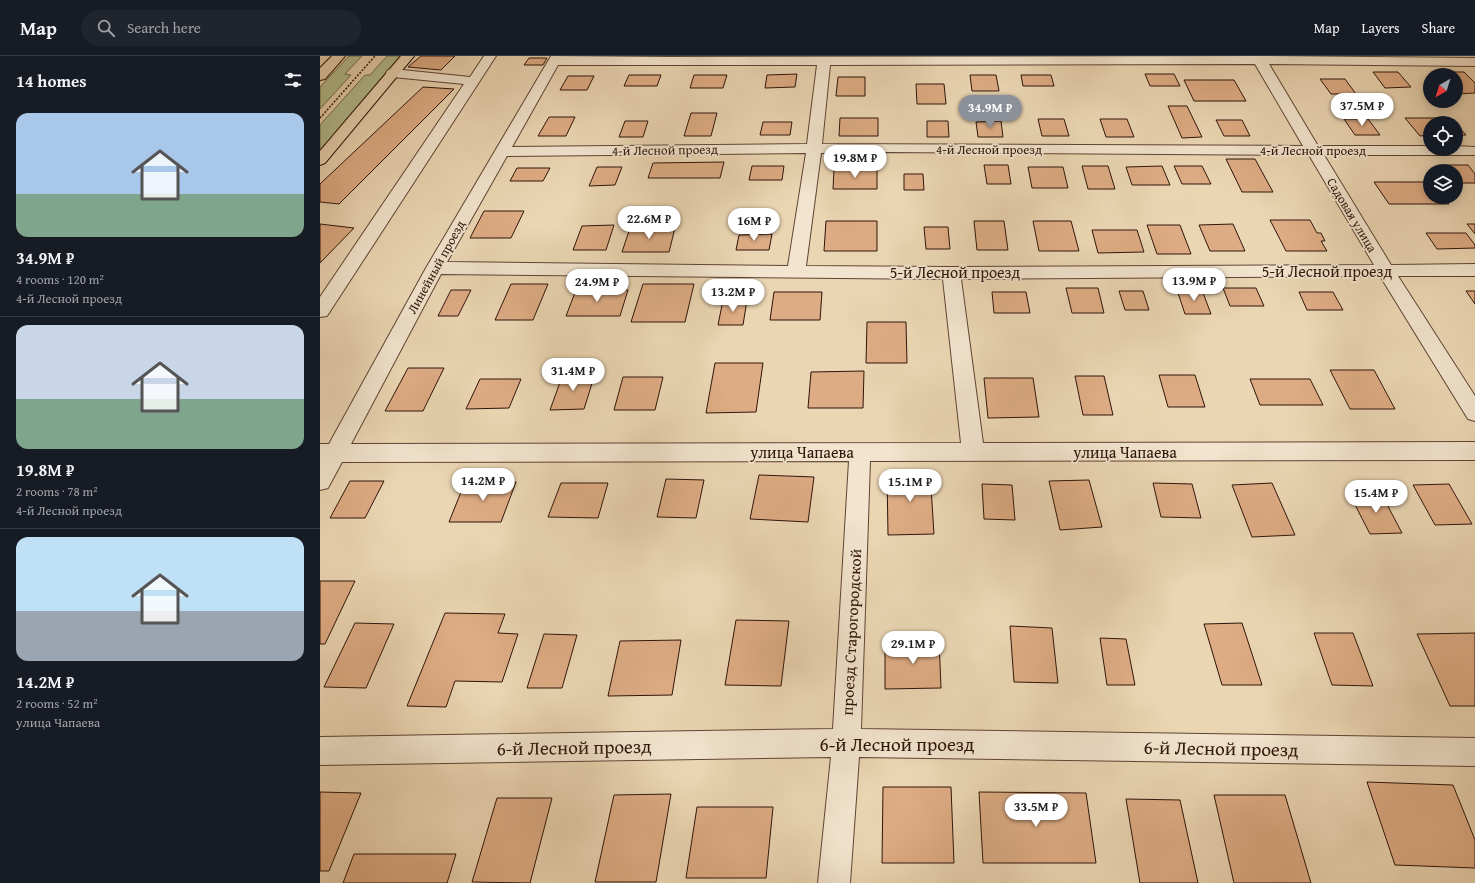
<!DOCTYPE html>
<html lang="en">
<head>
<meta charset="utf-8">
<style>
	:root { --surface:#171b24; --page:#20242c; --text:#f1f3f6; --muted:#9ea1a6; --line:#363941; --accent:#8c9099 }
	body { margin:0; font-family:"Gentium Book Plus",serif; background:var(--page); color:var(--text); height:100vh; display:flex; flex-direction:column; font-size:15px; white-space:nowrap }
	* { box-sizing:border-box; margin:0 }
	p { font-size:13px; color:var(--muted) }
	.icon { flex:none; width:22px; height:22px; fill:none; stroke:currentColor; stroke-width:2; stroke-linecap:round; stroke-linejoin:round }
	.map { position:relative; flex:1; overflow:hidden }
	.details { display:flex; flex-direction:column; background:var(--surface); width:320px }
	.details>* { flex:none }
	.needle { width:26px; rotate:219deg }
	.controls { position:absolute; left:1103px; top:12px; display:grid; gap:8px }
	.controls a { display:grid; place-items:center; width:40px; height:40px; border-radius:50%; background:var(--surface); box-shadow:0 2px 10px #0003; font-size:20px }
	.price { position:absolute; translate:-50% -34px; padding:0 9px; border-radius:14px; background:#fff; color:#222; font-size:13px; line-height:26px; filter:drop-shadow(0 1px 2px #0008) }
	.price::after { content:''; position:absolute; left:50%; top:24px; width:12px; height:9px; margin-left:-6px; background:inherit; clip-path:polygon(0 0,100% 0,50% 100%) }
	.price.on { background:var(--accent); color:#fff }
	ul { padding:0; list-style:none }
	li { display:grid; align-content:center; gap:8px; height:212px; padding:0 16px }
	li+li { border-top:1px solid var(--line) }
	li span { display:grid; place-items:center; height:124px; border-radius:12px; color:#555 }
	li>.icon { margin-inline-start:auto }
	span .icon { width:72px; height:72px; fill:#fffc; stroke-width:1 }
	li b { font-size:17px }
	h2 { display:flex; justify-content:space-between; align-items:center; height:48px; padding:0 16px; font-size:17px }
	header { display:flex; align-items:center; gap:24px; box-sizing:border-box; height:56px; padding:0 20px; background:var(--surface); border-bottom:1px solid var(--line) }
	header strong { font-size:19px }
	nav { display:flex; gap:22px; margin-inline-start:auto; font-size:14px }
	.search { width:280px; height:36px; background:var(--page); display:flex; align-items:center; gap:10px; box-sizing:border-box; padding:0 14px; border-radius:22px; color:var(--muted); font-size:15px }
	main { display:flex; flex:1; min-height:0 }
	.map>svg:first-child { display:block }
	.green { fill:#b4be8f; stroke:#72694c }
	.building { fill:#deac84; stroke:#2f140a }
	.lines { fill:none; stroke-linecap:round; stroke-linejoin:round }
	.minor-casing { stroke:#5e4434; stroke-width:2 }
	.major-casing { stroke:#2f140a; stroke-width:2 }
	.path { stroke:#2f140a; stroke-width:1.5; stroke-dasharray:2 1.5; stroke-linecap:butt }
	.minor { fill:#f2e4ce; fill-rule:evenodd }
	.major { fill:#ebd6b3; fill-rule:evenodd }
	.labels { text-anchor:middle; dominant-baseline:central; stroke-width:3.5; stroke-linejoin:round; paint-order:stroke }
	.far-street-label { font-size:13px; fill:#2f140a; stroke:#f2e4ce }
	.street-label { font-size:16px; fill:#2f140a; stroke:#f2e4ce }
	.near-street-label { font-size:19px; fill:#2f140a; stroke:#f2e4ce }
</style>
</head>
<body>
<header>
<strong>Map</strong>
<div class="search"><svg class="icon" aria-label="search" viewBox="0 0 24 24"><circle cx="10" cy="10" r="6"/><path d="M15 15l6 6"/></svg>Search here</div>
<nav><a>Map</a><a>Layers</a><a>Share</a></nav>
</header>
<main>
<section class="details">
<h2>14 homes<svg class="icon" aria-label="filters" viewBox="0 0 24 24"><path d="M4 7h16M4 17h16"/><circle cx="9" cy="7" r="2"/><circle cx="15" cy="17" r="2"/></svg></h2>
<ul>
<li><span style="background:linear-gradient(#a9c7e8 65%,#7fa58c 0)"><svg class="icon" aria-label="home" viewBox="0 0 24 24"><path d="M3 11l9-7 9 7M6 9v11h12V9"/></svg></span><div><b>34.9M ₽</b><p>4 rooms · 120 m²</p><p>4-й Лесной проезд</p></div></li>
<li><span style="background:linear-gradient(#c9d6e8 60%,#7fa58c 0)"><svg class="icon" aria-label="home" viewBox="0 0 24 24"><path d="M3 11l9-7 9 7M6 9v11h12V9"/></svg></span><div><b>19.8M ₽</b><p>2 rooms · 78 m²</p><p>4-й Лесной проезд</p></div></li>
<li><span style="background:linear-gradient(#bfe0f5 60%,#9aa5b1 0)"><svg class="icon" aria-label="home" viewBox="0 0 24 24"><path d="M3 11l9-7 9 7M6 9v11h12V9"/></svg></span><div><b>14.2M ₽</b><p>2 rooms · 52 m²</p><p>улица Чапаева</p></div></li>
</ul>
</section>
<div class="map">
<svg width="1155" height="827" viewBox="0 0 1155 827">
	<rect width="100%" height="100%" fill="#ebd6b3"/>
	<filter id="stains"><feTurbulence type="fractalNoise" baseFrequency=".005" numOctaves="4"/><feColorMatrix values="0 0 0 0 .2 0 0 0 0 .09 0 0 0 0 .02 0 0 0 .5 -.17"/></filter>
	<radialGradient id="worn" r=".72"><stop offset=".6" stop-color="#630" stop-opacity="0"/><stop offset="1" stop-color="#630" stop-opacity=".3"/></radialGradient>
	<!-- green -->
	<path class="green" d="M29,0H42L25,18L31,19L0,53V31Z
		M67,0H80L0,94V69L45,19H50Z"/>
	<!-- building -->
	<path class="building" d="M101,0H135L121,14L88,11Z
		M209,2H227L223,9H204Z
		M1053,16H1078L1091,31L1065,32Z
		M1113,16H1144L1155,27V37L1136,38V19H1115Z
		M477,18L475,31L445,32L447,19Z
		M825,18H854L860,30H830Z
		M309,19H341L337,30H304Z
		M374,19H407L403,32H370Z
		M650,19H676L679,35H652Z
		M701,19H731L734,30H703Z
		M248,20H274L267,34H240Z
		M518,21H545V40H516Z
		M1000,23H1025L1036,38H1011Z
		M864,24H914L926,45H874Z
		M596,28H624L626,48H597Z
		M103,31L134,33L19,148L0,146V128Z
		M848,50H867L882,81L862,82Z
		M371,57H397L391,80H364Z
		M229,61H255L246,80H218Z
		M520,62H558V80H519Z
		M1085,62H1130L1135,67H1110V79L1100,80Z
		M718,63H744L749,80H722Z
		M780,63H807L814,81H786Z
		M1024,63H1048L1060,79H1035Z
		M896,64H922L930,80H904Z
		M305,65H328L323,81H299Z
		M607,65H628L629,81H607Z
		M681,65L683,81H658L656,66Z
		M443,66H472L470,79H440Z
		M1136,68L1146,79H1136Z
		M906,103H935L953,136H922Z
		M404,106L400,122H328L333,107Z
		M664,109H688L691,128H667Z
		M1125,109H1148L1155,118V127H1140L1136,123V115H1130Z
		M432,110H464L462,124H429Z
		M762,110H788L795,133H768Z
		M842,110L850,129H812L806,111Z
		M854,110H882L891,128H862Z
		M277,111H302L295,129L269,130Z
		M708,111H743L748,132H712Z
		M197,112H230L223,125H190Z
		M514,113H557V133H513Z
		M584,118H603L604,134H584Z
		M1054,126H1110V141H1123L1129,148H1069Z
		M164,155H204L191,182H150Z
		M950,164H990L997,177H1001L1005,185H1001L1007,195H966Z
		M506,165H557V195H504Z
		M654,165H684L688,194H657Z
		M713,165H751L759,195H719Z
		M0,168L34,172L0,207Z
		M913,168L925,195H890L879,169Z
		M1147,168H1155V178Z
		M294,169L286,194H253L262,170Z
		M827,169H860L871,198H837Z
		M604,171H628L630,193H606Z
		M310,172H355L349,196H302Z
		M772,174H817L824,196L778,197Z
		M1106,177H1146L1155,189V192L1117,193Z
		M452,178L449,194H416L419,179Z
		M191,228H228L213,264H175Z
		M323,228H374L365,266H311Z
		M746,232H778L784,257H752Z
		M903,232H936L944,250H910Z
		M131,234H151L138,260H118Z
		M256,234H308L300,260H246Z
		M857,234H882L891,258H865Z
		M799,235H823L829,254H805Z
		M1146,235H1155V248Z
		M454,236H502L500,264H450Z
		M672,236H706L710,257H674Z
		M979,236H1013L1023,254H987Z
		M403,244H427L423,269H398Z
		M547,266H586L587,307H546Z
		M395,307H443L436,356L386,357Z
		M88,312H124L103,355H65Z
		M1010,314H1054L1075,353H1030Z
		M544,315L543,352H488L491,316Z
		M243,318H275L264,353L230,354Z
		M839,319H875L885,351H848Z
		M755,320H784L793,359H763Z
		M303,321H343L335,354H294Z
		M664,322H713L719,361L668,362Z
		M160,323H201L189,352L146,353Z
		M930,323H990L1003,349H940Z
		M610,415L614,478L568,479L567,416Z
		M439,419L494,421L488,466L430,463Z
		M346,423L384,424L376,462L337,461Z
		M769,424L782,471L740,474L729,425Z
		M30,425H64L45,462H10Z
		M145,426H196L181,466H129Z
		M241,427H288L278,462L228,461Z
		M833,427L872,428L881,462L841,461Z
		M952,427L975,479L932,481L912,429Z
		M662,428L692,429L695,464L664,463Z
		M1129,428L1152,468L1115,469L1093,429Z
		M1061,437L1082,477L1050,478L1030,439Z
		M0,525H35L5,588H0Z
		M125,557L185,558L178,577L198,578L182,626L135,625L126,651L87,650Z
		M416,564L469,565L461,630L405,629Z
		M35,567L74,568L46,632L4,631Z
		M922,567L942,629H902L884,568Z
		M690,570L732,572L738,627L694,626Z
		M994,577H1033L1053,630L1012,629Z
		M1155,577V650H1130L1097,578Z
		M224,578L257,579L242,632H207Z
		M780,582L806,583L815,629H787Z
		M361,584L352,639L288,640L300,585Z
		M619,584L621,632L565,633V585Z
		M1047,726L1133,729L1155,784V812L1075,809Z
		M563,731H631L634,807H562Z
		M0,736L41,737L9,815H0Z
		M659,736L766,737L776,807H663Z
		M351,738L336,826H275L294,739Z
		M894,739H965L991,827H914Z
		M177,742H232L210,827L152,826Z
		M806,743L860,744L878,827H820Z
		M377,751H453L446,822H366Z
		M34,798H136L127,827H23Z"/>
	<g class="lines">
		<defs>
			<path id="minor" d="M164,0H176L7,260L0,261V241L144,28L73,21L68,20L66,17L68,14L73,13L150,21Z
				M231,0L349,1L943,0L1155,2V10L949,8L998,90H1110V93H1136V90L1155,91V99H1004L1071,209L1155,208V220H1078L1155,340V365L1148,363L1060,220L641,223L663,387L1155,386V404L550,405L541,673L1155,682V710L539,701L530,827H498L511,701L0,709V681L513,673L529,405L22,406L8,432L0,434V388H9L106,212ZM935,8L983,90L502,88L510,9ZM238,9H497L487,88L192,91ZM569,96L989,99L1054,209L631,211L486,210L501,97ZM486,97L468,210L127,206L187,100ZM121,218L623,223L641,387L31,388Z"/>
			<path id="major" d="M12,0H25L5,23L0,24V12Z
				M81,0H94L5,107L0,109V95Z"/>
		</defs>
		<!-- minor casing -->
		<use href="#minor" class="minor-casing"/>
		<!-- major casing -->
		<use href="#major" class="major-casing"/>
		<!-- path -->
		<path class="path" d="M0,62L55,0"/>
		<!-- minor -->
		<use href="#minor" class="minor"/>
		<!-- major -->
		<use href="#major" class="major"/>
	</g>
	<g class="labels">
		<!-- far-street labels -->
		<g class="far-street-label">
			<text x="669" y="93">4-й Лесной проезд</text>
			<text transform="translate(345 94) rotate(-1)">4-й Лесной проезд</text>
			<text x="993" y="94">4-й Лесной проезд</text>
			<text transform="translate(1032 159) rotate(59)">Садовая улица</text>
			<text transform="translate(116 211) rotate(-61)">Линейный проезд</text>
		</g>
		<!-- street labels -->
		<g class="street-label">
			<text x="1007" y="215">5-й Лесной проезд</text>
			<text x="635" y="216">5-й Лесной проезд</text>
			<text x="482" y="396">улица Чапаева</text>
			<text x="805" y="396">улица Чапаева</text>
			<text transform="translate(531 576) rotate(-87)">проезд Старогородской</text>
		</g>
		<!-- near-street labels -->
		<g class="near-street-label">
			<text x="577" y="688">6-й Лесной проезд</text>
			<text transform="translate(254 691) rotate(-1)">6-й Лесной проезд</text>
			<text transform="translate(901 692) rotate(1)">6-й Лесной проезд</text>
		</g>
	</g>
	<rect width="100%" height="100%" filter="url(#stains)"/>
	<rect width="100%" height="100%" fill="url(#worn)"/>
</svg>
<div class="controls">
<a><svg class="needle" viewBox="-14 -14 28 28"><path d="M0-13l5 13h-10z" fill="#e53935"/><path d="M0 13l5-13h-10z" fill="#9ea1a6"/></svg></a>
<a><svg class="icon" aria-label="locate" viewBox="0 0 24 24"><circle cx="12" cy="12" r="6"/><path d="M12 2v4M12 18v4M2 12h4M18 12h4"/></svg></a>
<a><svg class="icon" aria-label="layers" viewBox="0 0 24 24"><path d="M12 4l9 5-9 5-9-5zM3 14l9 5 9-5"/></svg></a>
</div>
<b class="price" style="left:1042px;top:71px">37.5M ₽</b>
<b class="price on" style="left:670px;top:73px">34.9M ₽</b>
<b class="price" style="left:535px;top:123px">19.8M ₽</b>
<b class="price" style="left:329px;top:184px">22.6M ₽</b>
<b class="price" style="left:434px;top:186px">16M ₽</b>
<b class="price" style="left:874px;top:246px">13.9M ₽</b>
<b class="price" style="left:277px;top:247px">24.9M ₽</b>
<b class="price" style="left:413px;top:257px">13.2M ₽</b>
<b class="price" style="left:253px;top:336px">31.4M ₽</b>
<b class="price" style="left:163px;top:446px">14.2M ₽</b>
<b class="price" style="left:590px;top:447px">15.1M ₽</b>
<b class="price" style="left:1056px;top:458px">15.4M ₽</b>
<b class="price" style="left:593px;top:609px">29.1M ₽</b>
<b class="price" style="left:716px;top:772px">33.5M ₽</b>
</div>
</main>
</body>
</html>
